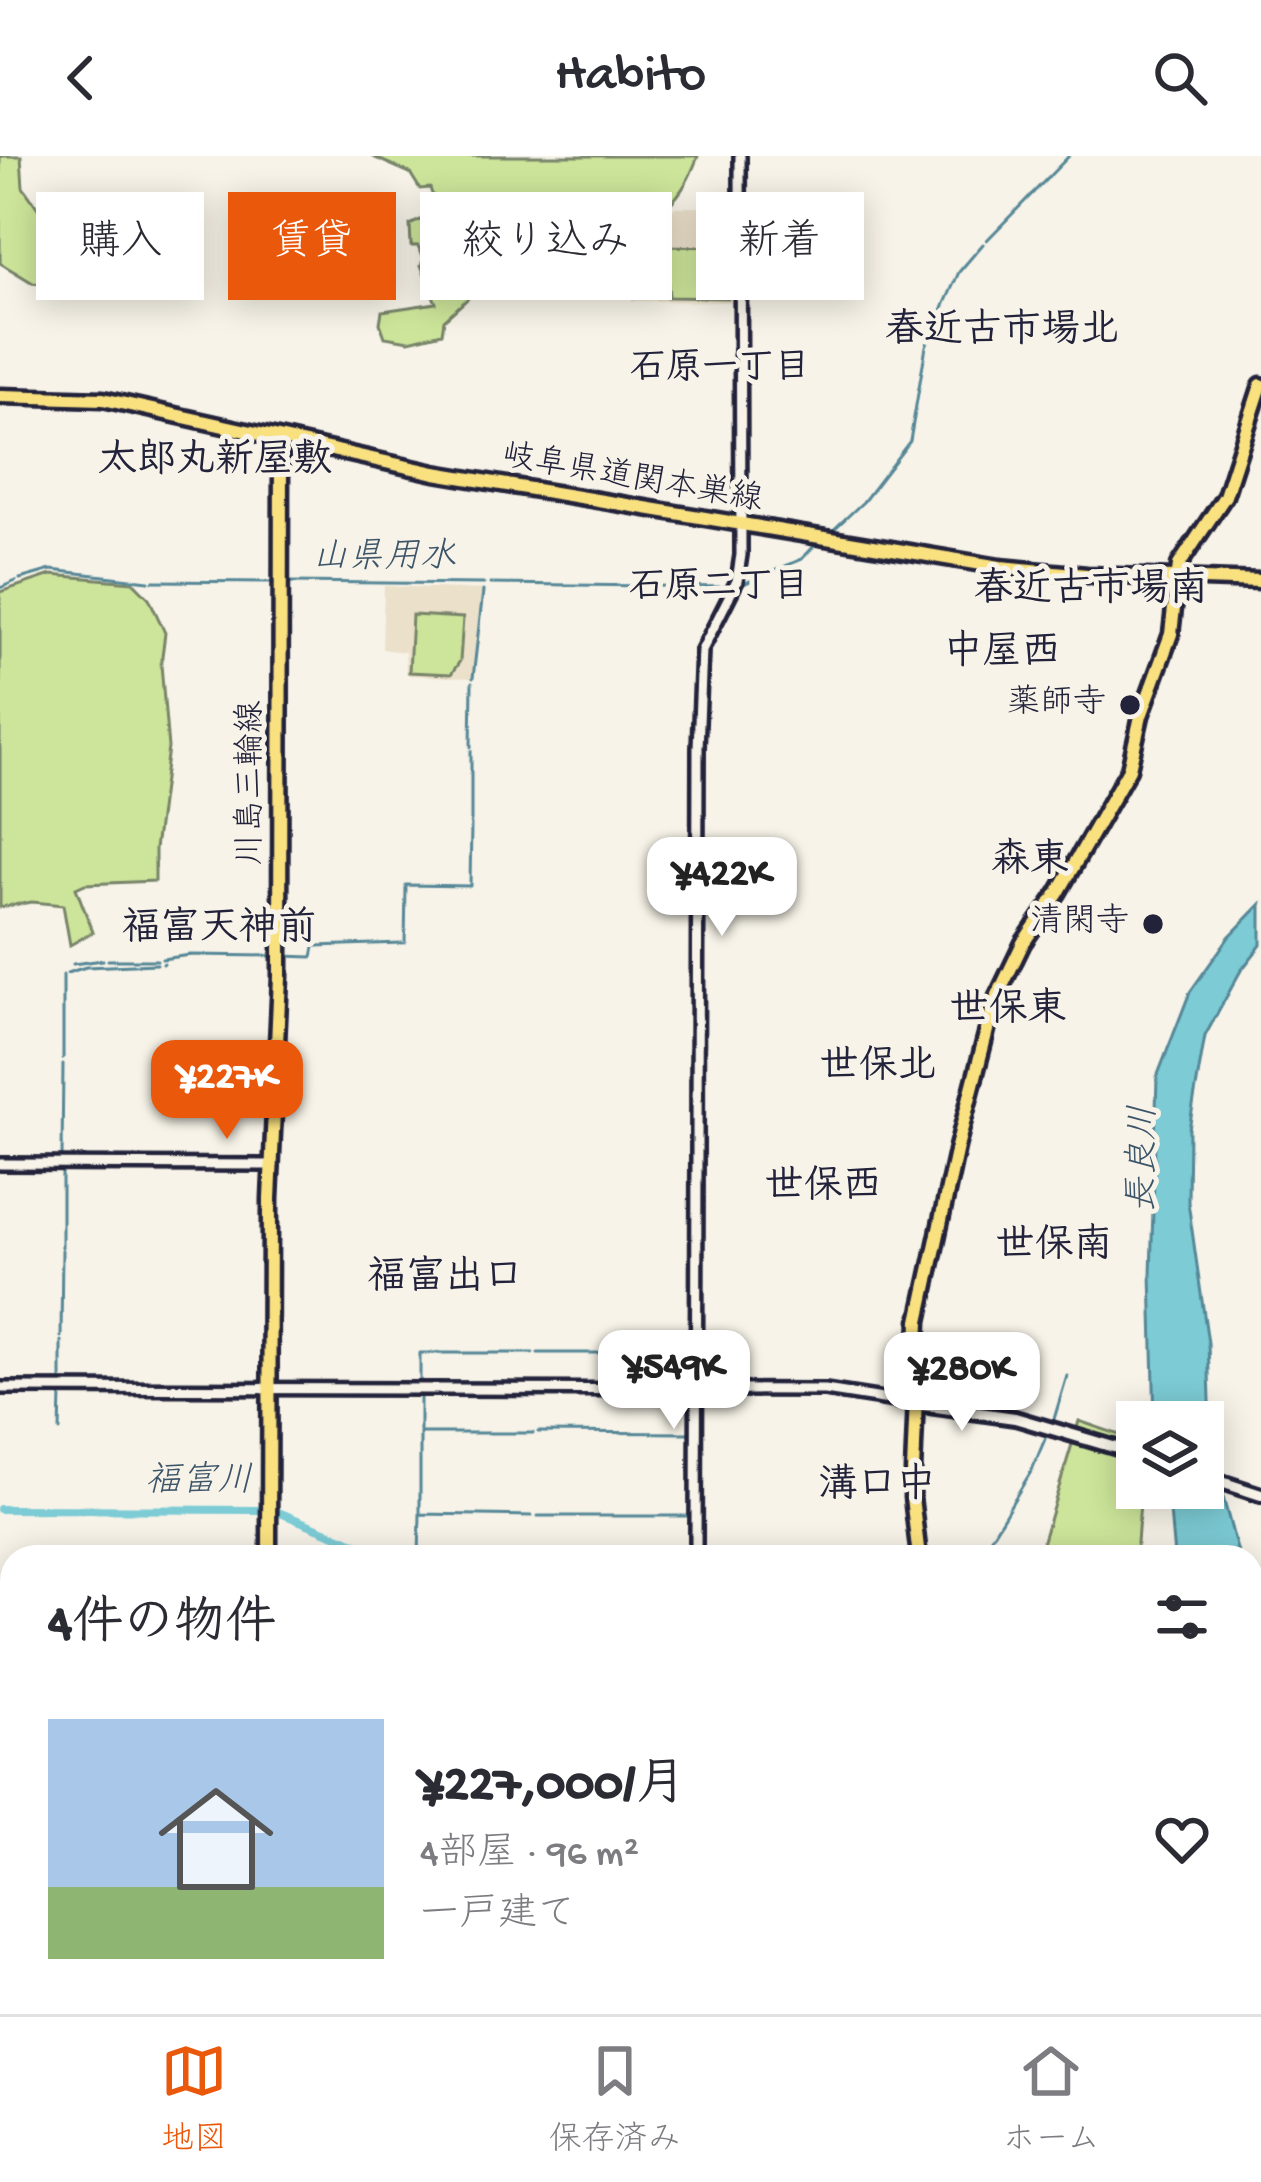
<!DOCTYPE html>
<html lang="ja">
<head>
<meta charset="utf-8">
<style>
	:root { --surface:#fff; --page:#f7f7f7; --text:#2b2b33; --muted:#7c7c81; --line:#e1e1e2; --accent:#ea580c }
	body { margin:0; font-family:"Gochi Hand","Klee One",sans-serif; background:var(--page); color:var(--text); height:100vh; display:flex; flex-direction:column; font-size:45px; white-space:nowrap }
	* { box-sizing:border-box; margin:0 }
	p { font-size:39px; color:var(--muted) }
	.icon { flex:none; width:66px; height:66px; fill:none; stroke:currentColor; stroke-width:2; stroke-linecap:round; stroke-linejoin:round }
	.map { position:relative; flex:1; overflow:hidden }
	.side { position:absolute; left:0px; top:1389px; width:1263px; height:471px; display:flex; flex-direction:column; background:var(--surface); border-radius:36px 36px 0 0; box-shadow:0 6px 30px #0003 }
	.side>* { flex:none }
	.banner { position:absolute; left:36px; top:36px; width:1191px; height:108px; display:flex; gap:24px }
	.tools { position:absolute; left:1116px; top:1245px; display:grid; gap:24px }
	.tools a { display:grid; place-items:center; width:108px; height:108px; border-radius:0px; background:var(--surface); box-shadow:0 6px 30px #0003; font-size:60px }
	.price { position:absolute; translate:-50% -102px; padding:0 27px; border-radius:24px; background:#fff; color:#222; font-size:39px; line-height:78px; filter:drop-shadow(0 3px 6px #0008) }
	.price::after { content:''; position:absolute; left:50%; top:72px; width:36px; height:27px; margin-left:-18px; background:inherit; clip-path:polygon(0 0,100% 0,50% 100%) }
	.price.active { background:var(--accent); color:#fff }
	ul { padding:0; list-style:none }
	li { display:flex; align-items:center; gap:36px; height:300px; padding:0 48px }
	li span { display:grid; place-items:center; flex:none; width:336px; height:240px; border-radius:0px; color:#555 }
	li>.icon { margin-inline-start:auto }
	span .icon { width:144px; height:144px; fill:#fffc; stroke-width:1 }
	li b { font-size:51px }
	h2 { display:flex; justify-content:space-between; align-items:center; height:144px; padding:0 48px; font-size:51px }
	.tag { padding:0 42px; border-radius:0px; background:var(--surface); box-shadow:0 6px 30px #0003; font-size:42px; line-height:108px }
	.tag.active { background:var(--accent); color:#fff }
	header { display:flex; justify-content:space-between; align-items:center; height:156px; padding:0 48px; background:var(--surface); font-size:54px; font-weight:600 }
	.menu { display:flex; justify-content:space-around; align-items:center; height:168px; border-top:3px solid var(--line); background:var(--surface); font-size:33px; color:var(--muted) }
	.menu a { display:grid; justify-items:center; gap:6px }
	.menu .active { color:var(--accent) }
	.map>svg:first-child { display:block }
	.built { fill:#ebe0ca }
	.green { fill:#cde59a; stroke:#78846a; stroke-width:3 }
	.water { fill:#7bcbd5; stroke:#578797; stroke-width:3 }
	.lines { fill:none; stroke-linecap:round; stroke-linejoin:round }
	.stream { stroke:#578797; stroke-width:3 }
	.river { stroke:#7bcbd5; stroke-width:8 }
	.tertiary-casing { stroke:#22223b; stroke-width:18 }
	.secondary-casing { stroke:#22223b; stroke-width:20 }
	.primary-casing { stroke:#22223b; stroke-width:21 }
	.tertiary { stroke:#f7f3e8; stroke-width:9 }
	.secondary { stroke:#f7f3e8; stroke-width:10 }
	.primary { stroke:#fae180; stroke-width:12 }
	.poi-dot { fill:#22223b; stroke:#f7f3e8; stroke-width:4.5 }
	.labels { text-anchor:middle; dominant-baseline:central; stroke-width:10; stroke-linejoin:round; paint-order:stroke }
	.street-label { font-size:33px; fill:#22223b; stroke:#f7f3e8 }
	.poi-label { font-size:33px; fill:#22223b; stroke:#f7f3e8; text-anchor:end }
	.neighbourhood-label { font-size:36px; font-weight:bold; fill:#22223b; stroke:#f7f3e8 }
	.water-label { font-size:36px; font-style:italic; fill:#3d5569; stroke:#f7f3e8 }
	.quarter-label { font-size:39px; font-weight:bold; fill:#22223b; stroke:#f7f3e8 }
</style>
</head>
<body>
<header><svg class="icon" aria-label="back" viewBox="0 0 24 24"><path d="M15 5l-7 7 7 7"/></svg>Habito<svg class="icon" aria-label="search" viewBox="0 0 24 24"><circle cx="10" cy="10" r="6"/><path d="M15 15l6 6"/></svg></header>
<div class="map">
<svg width="1261" height="1858" viewBox="0 0 1261 1858">
	<rect width="100%" height="100%" fill="#f7f3e8"/>
	<filter id="ink" filterUnits="userSpaceOnUse"><feTurbulence type="fractalNoise" baseFrequency=".00833" numOctaves="2"/><feDisplacementMap in="SourceGraphic" scale="24" xChannelSelector="R" yChannelSelector="G"/><feConvolveMatrix kernelMatrix="1 2 1 2 8 2 1 2 1" color-interpolation-filters="sRGB"/></filter>
	<g filter="url(#ink)">
		<!-- built -->
		<path class="built" d="M676,51H737L735,146L632,145V76Z
			M384,430L483,434L472,522L410,519L406,517L405,496L382,493Z"/>
		<!-- green -->
		<path class="green" d="M0,0H21L23,31L51,71L56,130L33,127L0,107Z
			M371,0H698C677,57 655,64 599,70C569,74 536,90 508,98L503,111L444,164L442,177L409,185L385,181L380,167L382,155L436,147L421,109L424,102L418,90H411L410,69L422,63L435,47L430,32L420,33L410,17Z
			M657,90L731,91L733,136L728,142L669,141L667,118L666,141H635V117H668V111L657,109Z
			M51,419L133,426L149,442L165,477L161,508L168,592L155,693V725L85,728L76,732L93,776L70,789L63,749L32,746L0,751V436Z
			M412,459L463,462L460,505L451,518L409,516Z
			M1079,1265L1137,1285V1332H1141L1136,1401H1038Z
			M0,1481L12,1485V1629H0Z"/>
		<!-- water -->
		<path class="water" d="M1261,748V789L1240,816L1205,880L1189,973L1188,1046L1208,1187L1212,1300L1239,1401H1174L1168,1332H1203V1266H1155L1151,1118L1157,921L1190,836L1229,781Z
			M858,1848H948L942,1858H852Z"/>
		<g class="lines">
			<!-- stream -->
			<path class="stream" d="M987,84L1069,0
				M828,379L863,346L910,285L926,190L959,116L983,88
				M20,423L51,414L149,425
				M153,425L274,426
				M288,426L484,428
				M490,428L727,431
				M741,429L802,403L817,387
				M0,432L16,425
				M473,522L483,435
				M471,591L472,527
				M471,665V595
				M406,729L470,730L471,668
				M405,787L406,731
				M316,790L402,787
				M283,800L312,801L314,791
				M162,803L190,799L274,800
				M108,804H157
				M73,808L103,804
				M163,808L164,807
				M67,817L86,811L157,808
				M63,819V902
				M62,1003L63,908
				M62,1091V1012
				M61,1181L62,1094
				M61,1185V1228
				M538,1197H692
				M420,1228V1197H533
				M420,1238V1275
				M1054,1263L1067,1220
				M60,1275L61,1238
				M538,1276L690,1277
				M420,1358V1277H533
				M538,1360H692
				M419,1401L420,1358L532,1360
				M979,1401L1032,1314L1045,1283
				M0,1767L12,1765
				M655,1858V1848"/>
			<!-- river -->
			<path class="river" d="M0,1353L273,1354L389,1401
				M580,1848L598,1858"/>
			<defs>
				<path id="tertiary" d="M0,1008L273,1009
					M0,1232L825,1234L915,1248
					M696,1401L698,592L702,494L737,425L741,399L740,0
					M693,1851L719,1858"/>
				<path id="secondary" d="M915,1248L1015,1262L1137,1298
					M1203,1320L1261,1339"/>
				<path id="primary" d="M0,240L103,243L435,317L1000,411L1087,419L1261,425
					M269,1401L270,1043L280,821L281,285
					M919,1401L912,1341L919,1165L957,991L994,847L1023,787L1058,737L1129,613L1141,560L1171,478L1179,409L1225,340L1261,229
					M287,1848L290,1858
					M803,1858L809,1848"/>
			</defs>
			<!-- tertiary casing -->
			<use href="#tertiary" class="tertiary-casing"/>
			<!-- secondary casing -->
			<use href="#secondary" class="secondary-casing"/>
			<!-- primary casing -->
			<use href="#primary" class="primary-casing"/>
			<!-- tertiary -->
			<use href="#tertiary" class="tertiary"/>
			<!-- secondary -->
			<use href="#secondary" class="secondary"/>
			<!-- primary -->
			<use href="#primary" class="primary"/>
		</g>
	</g>
	<!-- markers -->
	<g class="poi-dot">
		<circle cx="1130" cy="549" r="12"/>
		<circle cx="1153" cy="768" r="12"/>
	</g>
	<g class="labels">
		<!-- street labels -->
		<g class="street-label">
			<text transform="translate(632 324) rotate(10)">岐阜県道関本巣線</text>
			<text transform="translate(253 627) rotate(-90)">川島三輪線</text>
		</g>
		<!-- poi labels -->
		<g class="poi-label">
			<text x="1106" y="549">薬師寺</text>
			<text x="1129" y="768">清閑寺</text>
		</g>
		<!-- neighbourhood labels -->
		<g class="neighbourhood-label">
			<text x="720" y="214">石原一丁目</text>
			<text x="719" y="433">石原二丁目</text>
		</g>
		<!-- water labels -->
		<g class="water-label">
			<text x="384" y="403">山県用水</text>
			<text transform="translate(1146 1003) rotate(-89)">長良川</text>
			<text x="199" y="1327">福富川</text>
		</g>
		<!-- quarter labels -->
		<g class="quarter-label">
			<text x="1002" y="177">春近古市場北</text>
			<text x="215" y="307">太郎丸新屋敷</text>
			<text x="1091" y="436">春近古市場南</text>
			<text x="1002" y="499">中屋西</text>
			<text x="1030" y="707">森東</text>
			<text x="219" y="775">福富天神前</text>
			<text x="1008" y="856">世保東</text>
			<text x="878" y="913">世保北</text>
			<text x="823" y="1033">世保西</text>
			<text x="1054" y="1092">世保南</text>
			<text x="445" y="1124">福富出口</text>
			<text x="877" y="1332">溝口中</text>
		</g>
	</g>
</svg>
<div class="tools">
<a><svg class="icon" aria-label="layers" viewBox="0 0 24 24"><path d="M12 4l9 5-9 5-9-5zM3 14l9 5 9-5"/></svg></a>
</div>
<b class="price" style="left:722px;top:783px">¥422K</b>
<b class="price active" style="left:227px;top:986px">¥227K</b>
<b class="price" style="left:674px;top:1276px">¥549K</b>
<b class="price" style="left:962px;top:1278px">¥280K</b>
<div class="banner">
<a class="tag">購入</a>
<a class="tag active">賃貸</a>
<a class="tag">絞り込み</a>
<a class="tag">新着</a>
</div>
<section class="side">
<h2>4件の物件<svg class="icon" aria-label="filters" viewBox="0 0 24 24"><path d="M4 7h16M4 17h16"/><circle cx="9" cy="7" r="2"/><circle cx="15" cy="17" r="2"/></svg></h2>
<ul>
<li><span style="background:linear-gradient(#a9c7e8 70%,#8fb573 0)"><svg class="icon" aria-label="home" viewBox="0 0 24 24"><path d="M3 11l9-7 9 7M6 9v11h12V9"/></svg></span><div><b>¥227,000/月</b><p>4部屋 · 96 m²</p><p>一戸建て</p></div><svg class="icon" aria-label="heart" viewBox="0 0 24 24"><path d="M12 20l-8-8c-3-5 5-10 8-4 3-6 11-1 8 4z"/></svg></li>
</ul>
</section>
</div>
<nav class="menu">
<a class="active"><svg class="icon" aria-label="map" viewBox="0 0 24 24"><path d="M3 6l6-2 6 2 6-2v14l-6 2-6-2-6 2zM9 4v14M15 6v14"/></svg>地図</a>
<a><svg class="icon" aria-label="saved" viewBox="0 0 24 24"><path d="M7 4h10v16l-5-4-5 4z"/></svg>保存済み</a>
<a><svg class="icon" aria-label="home" viewBox="0 0 24 24"><path d="M3 11l9-7 9 7M6 9v11h12V9"/></svg>ホーム</a>
</nav>
</body>
</html>
